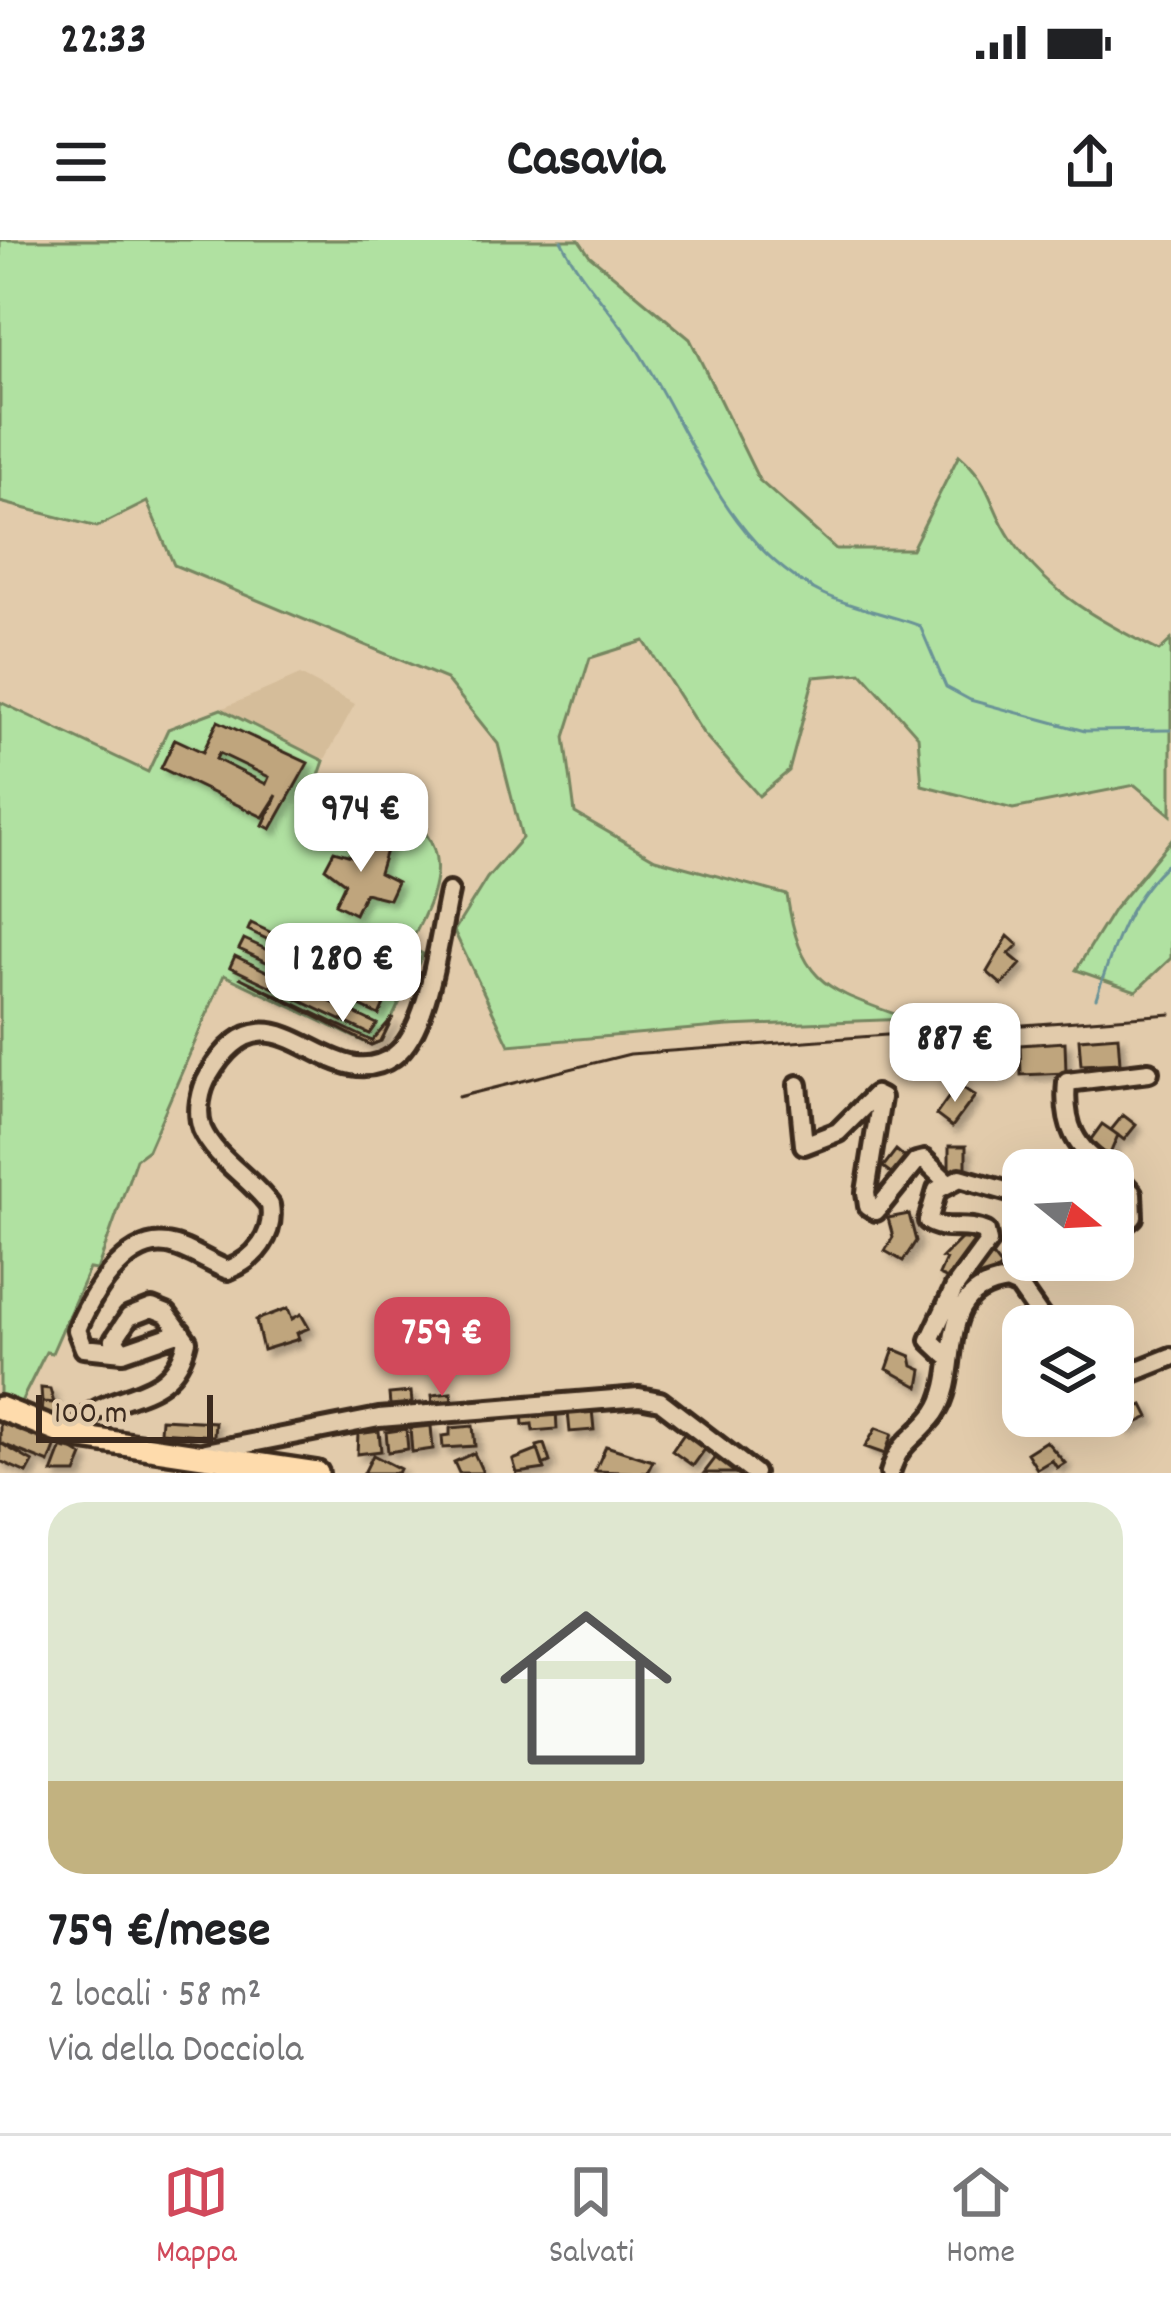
<!DOCTYPE html>
<html lang="it">
<head>
<meta charset="utf-8">
<style>
	:root { --surface:#fff; --page:#f2f2f2; --text:#202124; --muted:#757577; --line:#e0e0e0; --accent:#d1495b }
	body { margin:0; font-family:Dekko,sans-serif; background:var(--page); color:var(--text); height:100vh; display:flex; flex-direction:column; font-size:45px; white-space:nowrap }
	* { box-sizing:border-box; margin:0 }
	p { font-size:39px; color:var(--muted) }
	.icon { flex:none; width:66px; height:66px; fill:none; stroke:currentColor; stroke-width:2; stroke-linecap:round; stroke-linejoin:round }
	.map { position:relative; height:1233px; overflow:hidden }
	.side { display:flex; flex-direction:column; background:var(--surface); flex:1 }
	.side>* { flex:none }
	.needle { width:78px; rotate:108deg }
	.tools { position:absolute; left:1002px; top:909px; display:grid; gap:24px }
	.tools a { display:grid; place-items:center; width:132px; height:132px; border-radius:24px; background:var(--surface); box-shadow:0 12px 48px #0002; font-size:60px }
	.scale { position:absolute; left:36px; bottom:30px; width:177px; box-sizing:border-box; padding-left:12px; border:6px solid #3b2a1e; border-top:0; font-size:33px; line-height:42px; white-space:nowrap; color:#3b2a1e; -webkit-text-stroke:9px #e2cbab; paint-order:stroke }
	.price { position:absolute; translate:-50% -102px; padding:0 27px; border-radius:24px; background:#fff; color:#222; font-size:39px; line-height:78px; filter:drop-shadow(0 3px 6px #0008) }
	.price::after { content:''; position:absolute; left:50%; top:72px; width:36px; height:27px; margin-left:-18px; background:inherit; clip-path:polygon(0 0,100% 0,50% 100%) }
	.price.on { background:var(--accent); color:#fff }
	ul { padding:0; list-style:none }
	li { display:grid; align-content:center; gap:24px; height:636px; padding:0 48px }
	li+li { border-top:3px solid var(--line) }
	li span { display:grid; place-items:center; height:372px; border-radius:36px; color:#555 }
	li>.icon { margin-inline-start:auto }
	span .icon { width:216px; height:216px; fill:#fffc; stroke-width:1 }
	li b { font-size:51px }
	.status { display:flex; justify-content:space-between; align-items:center; height:84px; padding:0 60px; background:var(--surface); direction:ltr }
	.status svg { height:33px; fill:currentColor }
	header { display:flex; justify-content:space-between; align-items:center; height:156px; padding:0 48px; background:var(--surface); font-size:54px; font-weight:800 }
	.tabs { display:flex; justify-content:space-around; align-items:center; height:168px; border-top:3px solid var(--line); background:var(--surface); font-size:33px; color:var(--muted) }
	.tabs a { display:grid; justify-items:center; gap:6px }
	.tabs .on { color:var(--accent) }
	.map>svg:first-child { display:block }
	.built { fill:#d5bd9a }
	.green { fill:#b0e1a1; stroke:#768660; stroke-width:3 }
	.lines { fill:none; stroke-linecap:round; stroke-linejoin:round }
	.stream { stroke:#6a9397; stroke-width:3 }
	.building { fill:#bfa57d; stroke:#3b2a1e; stroke-width:3; fill-rule:evenodd; filter:url(#shadow) }
	.minor-casing { stroke:#3b2a1e; stroke-width:26 }
	.major-casing { stroke:#3b2a1e; stroke-width:30 }
	.minor { stroke:#e2cbab; stroke-width:16 }
	.major { stroke:#fedbac; stroke-width:21 }
	.rail { stroke:#3b2a1e; stroke-width:3 }
</style>
</head>
<body>
<div class="status"><b>22:33</b><svg viewBox="0 0 49 12"><path d="M0 12V9h3v3zM5 12V6h3v6zM10 12V3h3v9zM15 12V0h3v12zM26 1h20v11H26zM47 4h2v5h-2z"/></svg></div>
<header><svg class="icon" aria-label="menu" viewBox="0 0 24 24"><path d="M4 6h16M4 12h16M4 18h16"/></svg>Casavia<svg class="icon" aria-label="share" viewBox="0 0 24 24"><path d="M12 15V3M7 8l5-5 5 5M5 13v7h14v-7"/></svg></header>
<div class="map">
<svg width="1171" height="1233" viewBox="0 0 1171 1233">
	<defs>
		<filter id="shadow"><feDropShadow dx="5.5" dy="5.5" stdDeviation="3" flood-color="#0004"/></filter>
	</defs>
	<rect width="100%" height="100%" fill="#e2cbab"/>
	<filter id="ink" filterUnits="userSpaceOnUse"><feTurbulence type="fractalNoise" baseFrequency=".00833" numOctaves="2"/><feDisplacementMap in="SourceGraphic" scale="24" xChannelSelector="R" yChannelSelector="G"/><feConvolveMatrix kernelMatrix="1 2 1 2 8 2 1 2 1" color-interpolation-filters="sRGB"/></filter>
	<g filter="url(#ink)">
		<!-- built -->
		<path class="built" d="M300,435L355,464L324,521L221,469Z"/>
		<!-- green -->
		<path class="green" d="M0,0H579L590,16L690,99L759,240L836,309H912L959,215C993,244 989,267 1012,300C1050,355 1102,382 1159,411L1171,400V575L1135,545L1013,569L922,545L918,496L862,433L814,437L789,531L759,556L703,493L644,401L590,418L565,497L575,573L655,619L787,655C801,748 828,749 908,779L728,786L509,805L454,691L487,638L522,598L498,504L446,439L174,325L147,262L97,287L0,262Z
			M0,462L148,532L168,489L221,469L324,521L316,544L328,565C386,556 455,582 432,655C427,673 416,690 409,707L423,714L381,801L371,805L224,735L148,910L136,919L97,1030L89,1029L52,1113L46,1112L18,1168L0,1160Z
			M1171,600V718L1136,751L1076,730L1114,669Z"/>
		<g class="lines">
			<!-- stream -->
			<path class="stream" d="M561,0C581,41 611,69 635,106C691,191 724,306 823,354C853,368 889,374 920,386L946,447L970,460L1085,491L1171,490
				M1096,758C1112,710 1130,654 1171,621"/>
		</g>
		<!-- building -->
		<path class="building" d="M218,481L308,523L271,589L263,585L277,555L263,577L161,528L175,499L203,512ZM219,513L269,537L266,544L216,519Z
			M368,597L387,607L379,633L397,642L389,659L365,653L355,674L335,664L345,643L325,628L334,611L358,618Z
			M251,683L316,714L313,721L248,690Z
			M1008,696L1018,705L1009,714L1021,724L1002,745L987,732Z
			M244,699L309,729L307,735L317,740L320,734L384,764L379,775L239,709Z
			M235,716L377,784L370,794L230,727Z
			M327,719L392,749L388,757L323,726Z
			M239,737L372,801L393,777L381,801L371,805Z
			M1118,796L1120,823L1081,825L1079,799Z
			M1065,802L1066,833L1021,835L1020,805Z
			M958,844L975,856L952,887L936,875Z
			M1123,875L1136,885L1124,900L1111,890Z
			M1102,884L1118,895L1107,921L1086,906Z
			M949,906H966V931H949Z
			M896,910L909,921L896,937L883,927Z
			M1113,940L1119,943L1115,956L1125,958L1119,978L1113,976Z
			M909,974L916,1001L903,1021L885,1011L893,997L888,978Z
			M964,996L977,1004L950,1040L939,1035L946,1019L942,1018Z
			M990,1013L1001,1027L968,1054L960,1049Z
			M288,1068L292,1079L301,1074L309,1088L297,1093L299,1099L263,1110L256,1080Z
			M894,1109L911,1116L913,1126L922,1130L919,1147L887,1129Z
			M41,1148L50,1149L54,1163L42,1162Z
			M411,1152L412,1163L390,1165L389,1154Z
			M451,1153L452,1163L433,1165L432,1155Z
			M42,1162L58,1163L57,1176L41,1175Z
			M1143,1165L1149,1177L1124,1189L1118,1176Z
			M592,1169L594,1190L570,1192L568,1172Z
			M556,1170L557,1189L533,1191L532,1184L523,1185L522,1173Z
			M0,1179L57,1202L49,1223L0,1203Z
			M161,1179L215,1182L214,1196L160,1192Z
			M431,1186L433,1209L412,1212L410,1188Z
			M473,1186L475,1206L443,1208L442,1196L450,1195V1188Z
			M876,1188L892,1194L885,1214L865,1207Z
			M406,1189L408,1209L388,1212L386,1192Z
			M379,1191L381,1211L357,1214L358,1194Z
			M684,1194L706,1208L693,1226L672,1211Z
			M1046,1201L1065,1223L1057,1228L1052,1220L1037,1229L1027,1213Z
			M0,1203L33,1222L27,1233L0,1221Z
			M63,1204L83,1216L76,1233H52Z
			M544,1204L550,1222L543,1225L537,1206Z
			M606,1206L653,1221L647,1233L595,1231Z
			M538,1210L545,1229L517,1233L513,1220Z
			M474,1213L483,1233H459L454,1222Z
			M373,1215L400,1229L398,1233H364Z
			M717,1216L736,1231L734,1233H704Z"/>
		<g class="lines">
			<defs>
				<path id="minor" d="M798,845L804,905L838,892L875,855L881,858L866,952L868,966L876,971L916,922L924,920L946,941
					M1110,930C1074,909 1063,884 1067,842L1149,832
					M1113,932L1132,953L1133,977L1122,986L1113,985
					M181,1092L123,1112L84,1108L77,1090C89,1058 126,997 167,1004C188,1007 208,1023 228,1030C256,1019 275,994 270,965C251,938 215,919 202,889C196,872 200,850 209,835C271,728 328,863 394,816C430,790 439,695 449,652
					M947,1116L930,1100L955,1047L988,1002L986,992C966,982 945,993 928,981L937,950L960,938L1023,956
					M1113,1140L1171,1117
					M70,1196C99,1144 171,1172 187,1101L167,1074L152,1068L129,1077L114,1100L123,1112
					M206,1212L379,1178L639,1157L660,1161L754,1233
					M890,1233C900,1199 916,1199 935,1173C965,1130 931,1051 1007,1041L1019,1046L1047,1086"/>
				<path id="major" d="M0,1168L70,1196L317,1233"/>
			</defs>
			<!-- minor casing -->
			<use href="#minor" class="minor-casing"/>
			<!-- major casing -->
			<use href="#major" class="major-casing"/>
			<!-- minor -->
			<use href="#minor" class="minor"/>
			<!-- major -->
			<use href="#major" class="major"/>
			<!-- rail -->
			<path class="rail" d="M458,857L630,814L1171,774"/>
		</g>
	</g>
</svg>
<div class="tools">
<a><svg class="needle" viewBox="-14 -14 28 28"><path d="M0-13l5 13h-10z" fill="#e53935"/><path d="M0 13l5-13h-10z" fill="#757577"/></svg></a>
<a><svg class="icon" aria-label="layers" viewBox="0 0 24 24"><path d="M12 4l9 5-9 5-9-5zM3 14l9 5 9-5"/></svg></a>
</div>
<div class="scale">100 m</div>
<b class="price" style="left:361px;top:635px">974 €</b>
<b class="price" style="left:343px;top:785px">1 280 €</b>
<b class="price" style="left:955px;top:865px">887 €</b>
<b class="price on" style="left:442px;top:1159px">759 €</b>
</div>
<section class="side">
<ul>
<li><span style="background:linear-gradient(#dfe7d0 75%,#c2b280 0)"><svg class="icon" aria-label="home" viewBox="0 0 24 24"><path d="M3 11l9-7 9 7M6 9v11h12V9"/></svg></span><div><b>759 €/mese</b><p>2 locali · 58 m²</p><p>Via della Docciola</p></div></li>
</ul>
</section>
<nav class="tabs">
<a class="on"><svg class="icon" aria-label="map" viewBox="0 0 24 24"><path d="M3 6l6-2 6 2 6-2v14l-6 2-6-2-6 2zM9 4v14M15 6v14"/></svg>Mappa</a>
<a><svg class="icon" aria-label="saved" viewBox="0 0 24 24"><path d="M7 4h10v16l-5-4-5 4z"/></svg>Salvati</a>
<a><svg class="icon" aria-label="home" viewBox="0 0 24 24"><path d="M3 11l9-7 9 7M6 9v11h12V9"/></svg>Home</a>
</nav>
</body>
</html>
